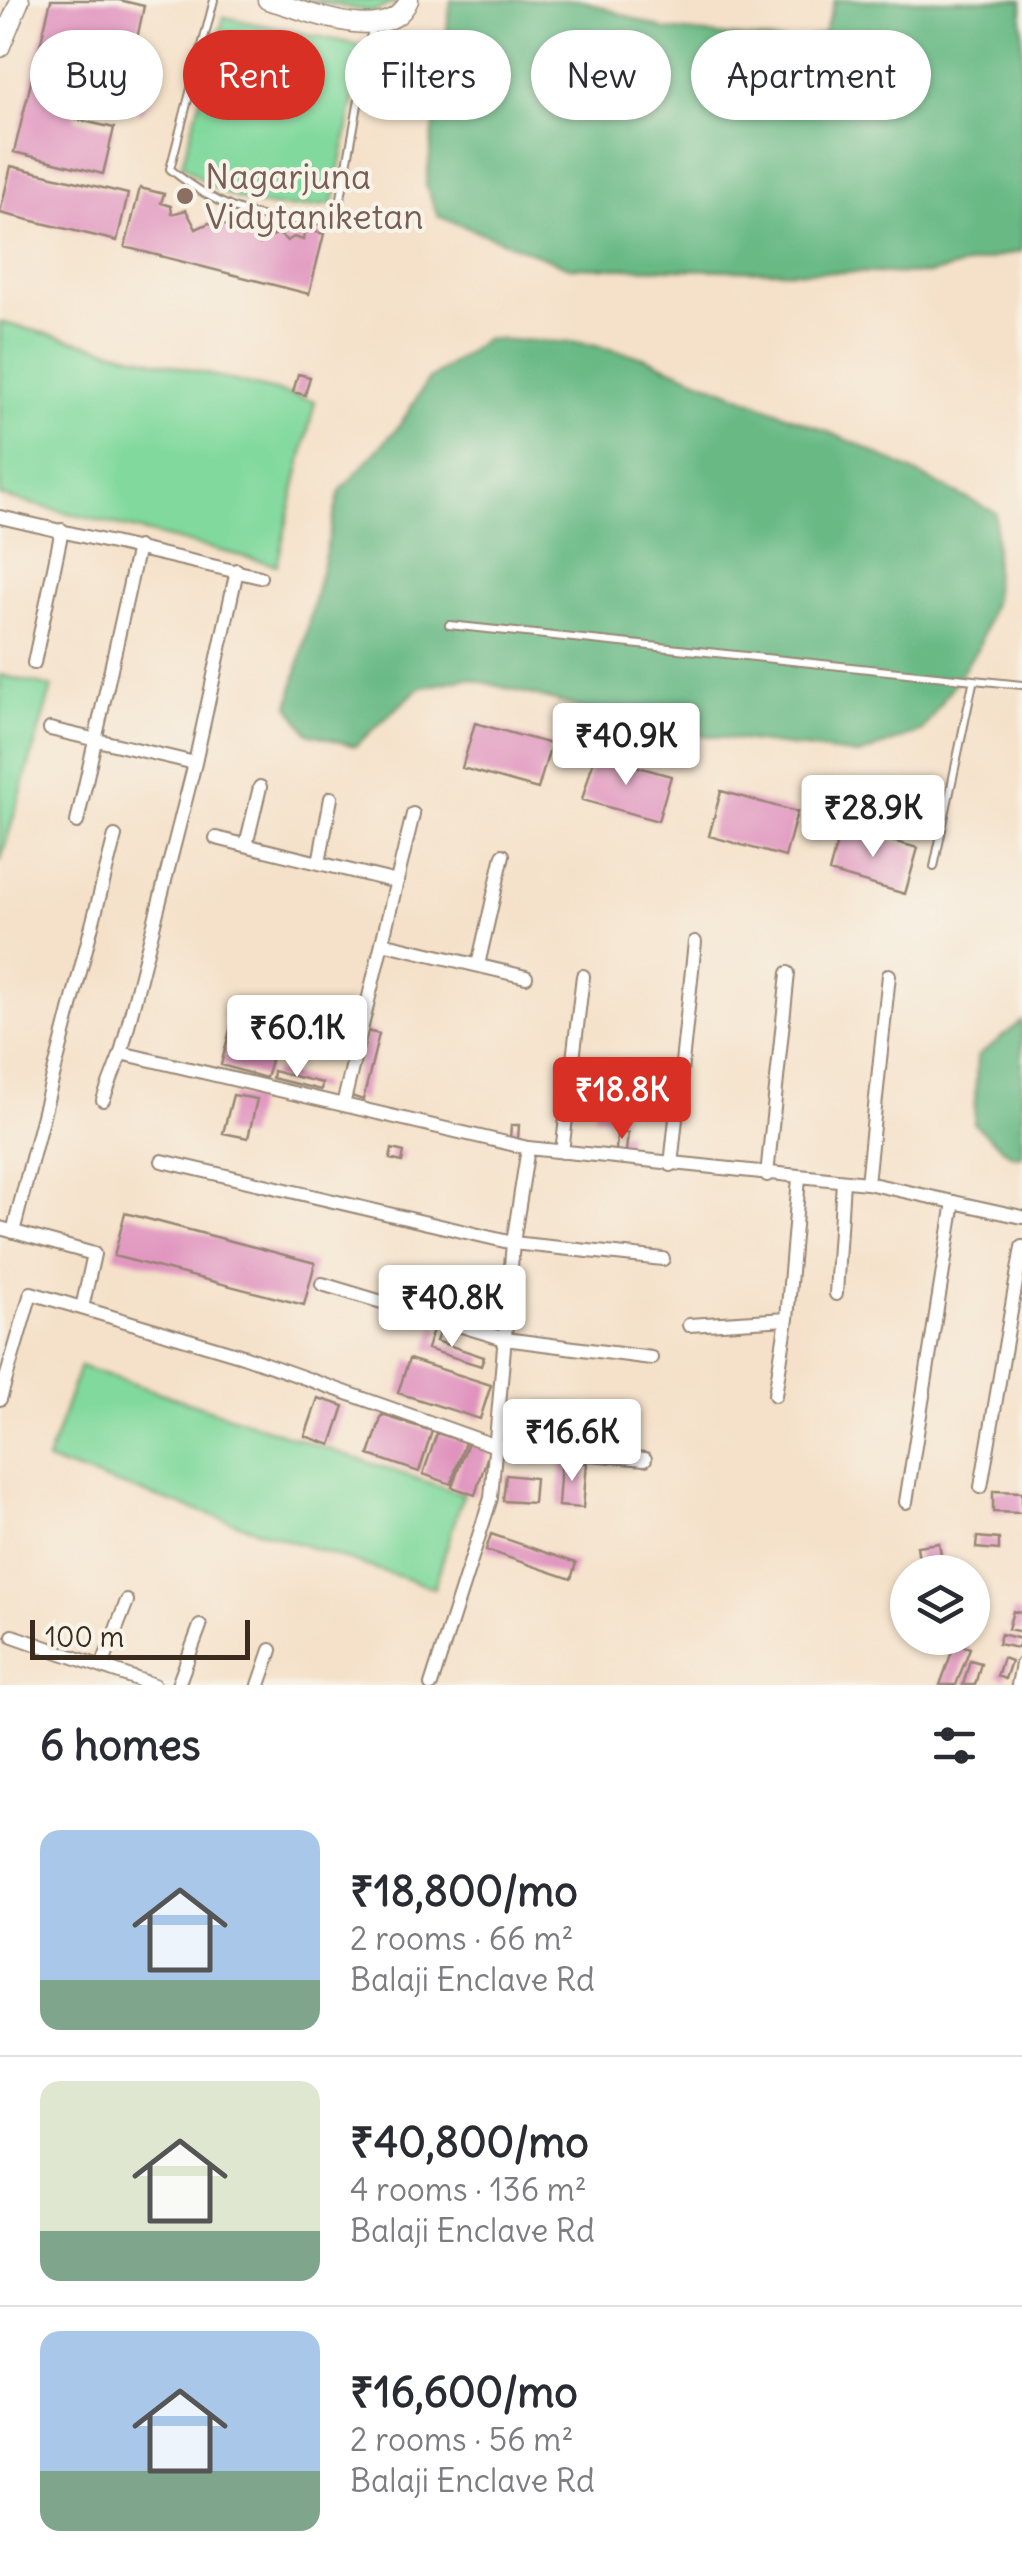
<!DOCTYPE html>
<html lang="en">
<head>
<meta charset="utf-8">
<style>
	:root { --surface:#fff; --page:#f2f2f3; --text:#2b2b33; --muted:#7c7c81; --line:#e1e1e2; --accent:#d93025 }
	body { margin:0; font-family:Delius,sans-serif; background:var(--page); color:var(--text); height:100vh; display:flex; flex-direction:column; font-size:38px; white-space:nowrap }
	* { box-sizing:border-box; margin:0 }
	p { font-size:32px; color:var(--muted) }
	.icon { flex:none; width:55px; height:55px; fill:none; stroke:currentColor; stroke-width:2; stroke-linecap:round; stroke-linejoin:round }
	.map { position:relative; height:1685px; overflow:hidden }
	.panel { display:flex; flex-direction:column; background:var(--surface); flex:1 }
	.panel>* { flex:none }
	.banner { position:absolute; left:30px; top:30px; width:962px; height:90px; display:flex; gap:20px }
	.fabs { position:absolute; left:890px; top:1555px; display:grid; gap:20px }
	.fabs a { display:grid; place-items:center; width:100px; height:100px; border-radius:50%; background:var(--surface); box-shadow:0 2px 8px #0004; font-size:50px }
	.scale { position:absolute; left:30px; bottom:25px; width:220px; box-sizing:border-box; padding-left:10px; border:5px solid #3b2a1e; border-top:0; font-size:28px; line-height:35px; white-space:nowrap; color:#3b2a1e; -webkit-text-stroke:8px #f7f3e8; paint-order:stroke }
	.price { position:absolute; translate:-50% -85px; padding:0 22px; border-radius:10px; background:#fff; color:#222; font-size:32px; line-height:65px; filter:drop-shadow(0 2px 5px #0008) }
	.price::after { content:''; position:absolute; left:50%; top:60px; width:30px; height:22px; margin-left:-15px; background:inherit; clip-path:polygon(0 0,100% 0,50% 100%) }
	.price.active { background:var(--accent); color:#fff }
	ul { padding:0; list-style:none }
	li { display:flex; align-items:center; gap:30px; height:250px; padding:0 40px }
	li+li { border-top:2px solid var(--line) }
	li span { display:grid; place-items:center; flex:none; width:280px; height:200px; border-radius:20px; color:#555 }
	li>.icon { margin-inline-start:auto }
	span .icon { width:120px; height:120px; fill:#fffc; stroke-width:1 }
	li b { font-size:42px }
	h2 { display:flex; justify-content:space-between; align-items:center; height:120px; padding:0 40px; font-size:42px }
	.tag { padding:0 35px; border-radius:45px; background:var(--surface); box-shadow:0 2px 8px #0004; font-size:35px; line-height:90px }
	.tag.active { background:var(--accent); color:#fff }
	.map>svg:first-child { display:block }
	.green { fill:#81d99d; stroke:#5e825e; stroke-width:2.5 }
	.forest { fill:#68b984; stroke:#527251; stroke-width:2.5 }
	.building { fill:#e093be }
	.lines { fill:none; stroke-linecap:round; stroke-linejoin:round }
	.service-casing { stroke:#988674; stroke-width:10 }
	.minor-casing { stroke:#988674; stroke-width:16 }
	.secondary-casing { stroke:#988674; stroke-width:21 }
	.service { stroke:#fff; stroke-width:6 }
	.minor { stroke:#fff; stroke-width:12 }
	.secondary { stroke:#fff; stroke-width:18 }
	.education-dot { fill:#8d6e63; stroke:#f7f3e8; stroke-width:4 }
	.labels { text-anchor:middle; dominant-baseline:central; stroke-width:8; stroke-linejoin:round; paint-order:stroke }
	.education-label { font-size:35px; fill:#785e54; stroke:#f7f3e8; text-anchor:start }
</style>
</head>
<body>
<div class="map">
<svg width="1022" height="1685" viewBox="0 0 1022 1685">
	<rect width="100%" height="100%" fill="#f7f3e8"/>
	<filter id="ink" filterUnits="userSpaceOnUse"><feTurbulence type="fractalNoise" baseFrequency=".01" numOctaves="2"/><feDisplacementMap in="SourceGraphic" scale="20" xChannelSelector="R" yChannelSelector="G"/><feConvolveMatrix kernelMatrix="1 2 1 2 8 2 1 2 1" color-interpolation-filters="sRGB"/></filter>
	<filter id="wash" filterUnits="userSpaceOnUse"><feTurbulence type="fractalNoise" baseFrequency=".0048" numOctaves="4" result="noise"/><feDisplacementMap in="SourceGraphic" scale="40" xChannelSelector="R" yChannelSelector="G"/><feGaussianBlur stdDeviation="2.25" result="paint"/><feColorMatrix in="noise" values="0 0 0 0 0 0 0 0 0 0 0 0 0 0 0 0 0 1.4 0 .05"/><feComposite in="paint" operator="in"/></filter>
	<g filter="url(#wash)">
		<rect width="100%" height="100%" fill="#f5e1c9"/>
		<!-- green -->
		<path class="green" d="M306,0H400L373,12Z
			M224,17L364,46L333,204C269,213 231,206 182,164Z
			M0,322L315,401L277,565L0,496Z
			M0,675L52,687L0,863Z
			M80,1366L463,1494L434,1588L47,1461Z"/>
		<!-- forest -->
		<path class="forest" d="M451,0H582L666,30L796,43L824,33L835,0H1022V251L929,274L569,267L438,216L426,185Z
			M486,339L583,343L644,357L855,443L996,513L994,599L979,646L922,731L859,755L670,731L468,678L419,688L355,746L308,733L289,706L340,491L400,425L428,380Z
			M1022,1021V1156L1011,1155L974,1124L977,1057Z"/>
		<g id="blocks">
			<!-- building -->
			<path class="building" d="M51,0H119L144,6L135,48L102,41L100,54L132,60L130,72L154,67L152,96L141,114L127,99L118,111L79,102L75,119L114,128L103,174L14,152Z
				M11,166L128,194L117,241L0,213Z
				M140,188L164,194L161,203L171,206L172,214L186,210L196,229L209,223L230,226L249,233L260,244L278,233L287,241L294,237L303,240L305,229L324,234L309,294L125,247Z
				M298,374L310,377L305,395L293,392Z
				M475,723L551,744L538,789L462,768Z
				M595,755L671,776L658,821L582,800Z
				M721,791L797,812L785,857L709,836Z
				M841,827L918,848L905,894L829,872Z
				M233,1018L280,1028L266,1078L221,1065Z
				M366,1031L379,1034L363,1100L351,1096Z
				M273,1071L322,1083L321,1090L272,1078Z
				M233,1095L257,1099L248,1138L223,1133Z
				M596,1096L623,1099L621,1120L594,1117Z
				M511,1125H519L518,1140L510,1139Z
				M617,1132L628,1133L626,1152L616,1151Z
				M392,1149L404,1152L402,1162L390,1159Z
				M125,1213L315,1263L304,1305L114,1256Z
				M434,1326L441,1329L436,1341L484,1357L481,1366L427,1349Z
				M409,1359L491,1385L480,1419L398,1393Z
				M318,1398L344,1406L331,1445L305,1436Z
				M542,1401L567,1403L564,1441L539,1439Z
				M382,1415L432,1431L419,1472L369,1455Z
				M437,1433L465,1442L451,1484L423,1474Z
				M468,1442L490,1449L475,1495L452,1487Z
				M561,1461L587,1463L583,1508L558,1506Z
				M506,1475L535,1478L533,1503L503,1501Z
				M993,1491L1022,1492V1513L993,1512Z
				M491,1534L576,1563L571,1579L486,1550Z
				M977,1537L999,1539V1550L976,1548Z
				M939,1543L944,1572H921L917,1546Z
				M1013,1611L1022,1613V1632L1008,1629Z
				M1001,1634L1021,1639L1018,1648L998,1644Z
				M955,1643L970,1648L956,1685H940Z
				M1003,1658L1011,1661L1005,1679L997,1676Z
				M970,1660L981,1663L975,1685H963Z"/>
		</g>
	</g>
	<g filter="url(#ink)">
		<use href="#blocks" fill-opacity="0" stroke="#988674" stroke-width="2.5"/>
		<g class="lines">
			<defs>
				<path id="service" d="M214,0L170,169C228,215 263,223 337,220L372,28
					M449,625L1022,685
					M934,867L973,683"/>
				<path id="minor" d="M0,517L260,577
					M34,663L62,530
					M50,729L195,763L121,1053L103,1100
					M195,763L237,570
					M77,822L138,547
					M216,838L397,882
					M246,845L260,787
					M319,863L331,798
					M382,943L526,977
					M478,965L503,855
					M121,1053L528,1148
					M343,1105L413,814
					M562,1152L583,976
					M162,1161L513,1243L663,1259
					M671,1165L695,942
					M767,1175L788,973
					M867,1183L1022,1217
					M0,1228L94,1254L82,1308
					M13,1232L115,836
					M322,1284L505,1339L651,1358
					M836,1294L843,1181
					M689,1325L787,1319L799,1178
					M775,1395L787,1319
					M0,1399L31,1293L243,1356L496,1446L645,1459
					M981,1487L1022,1247
					M906,1502L954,1202
					M13,1636L154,1685
					M102,1666L127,1601
					M178,1685L200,1626
					M259,1685L271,1650
					M431,1685L491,1498L513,1243L528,1148L867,1183L889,975
					M1018,1685L1022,1664"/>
				<path id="secondary" d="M267,0C306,10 389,48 409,0
					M0,48L20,0"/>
			</defs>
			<!-- service casing -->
			<use href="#service" class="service-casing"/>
			<!-- minor casing -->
			<use href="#minor" class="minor-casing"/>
			<!-- secondary casing -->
			<use href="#secondary" class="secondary-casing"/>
			<!-- service -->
			<use href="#service" class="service"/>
			<!-- minor -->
			<use href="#minor" class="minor"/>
			<!-- secondary -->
			<use href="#secondary" class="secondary"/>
		</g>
	</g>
	<!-- markers -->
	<circle class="education-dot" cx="185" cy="196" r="10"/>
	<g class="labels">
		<!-- education labels -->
		<g class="education-label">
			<text x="205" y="176">Nagarjuna<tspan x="205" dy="40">Vidytaniketan</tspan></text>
		</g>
	</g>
</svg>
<div class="fabs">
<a><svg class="icon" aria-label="layers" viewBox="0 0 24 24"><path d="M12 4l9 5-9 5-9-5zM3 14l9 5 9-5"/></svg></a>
</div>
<div class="scale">100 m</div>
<b class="price" style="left:626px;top:788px">₹40.9K</b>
<b class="price" style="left:873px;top:860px">₹28.9K</b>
<b class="price" style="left:297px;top:1080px">₹60.1K</b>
<b class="price active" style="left:622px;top:1142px">₹18.8K</b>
<b class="price" style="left:452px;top:1350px">₹40.8K</b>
<b class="price" style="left:572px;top:1484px">₹16.6K</b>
<div class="banner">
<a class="tag">Buy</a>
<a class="tag active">Rent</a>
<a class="tag">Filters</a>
<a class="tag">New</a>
<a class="tag">Apartment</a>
</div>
</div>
<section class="panel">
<h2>6 homes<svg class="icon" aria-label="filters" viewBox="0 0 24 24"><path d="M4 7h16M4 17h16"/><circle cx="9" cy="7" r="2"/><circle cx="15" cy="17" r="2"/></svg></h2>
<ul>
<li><span style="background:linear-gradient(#a9c7e8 75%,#7fa58c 0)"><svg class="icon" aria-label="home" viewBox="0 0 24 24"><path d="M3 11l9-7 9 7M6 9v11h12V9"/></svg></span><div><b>₹18,800/mo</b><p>2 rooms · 66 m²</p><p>Balaji Enclave Rd</p></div></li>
<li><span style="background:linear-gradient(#dfe7d0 75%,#7fa58c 0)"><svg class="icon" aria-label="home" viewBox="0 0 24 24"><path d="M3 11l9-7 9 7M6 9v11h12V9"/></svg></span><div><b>₹40,800/mo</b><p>4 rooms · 136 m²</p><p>Balaji Enclave Rd</p></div></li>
<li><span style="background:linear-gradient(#a9c7e8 70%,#7fa58c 0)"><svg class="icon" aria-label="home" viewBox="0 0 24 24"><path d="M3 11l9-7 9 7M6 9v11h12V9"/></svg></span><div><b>₹16,600/mo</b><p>2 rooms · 56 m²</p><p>Balaji Enclave Rd</p></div></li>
</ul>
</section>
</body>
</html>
